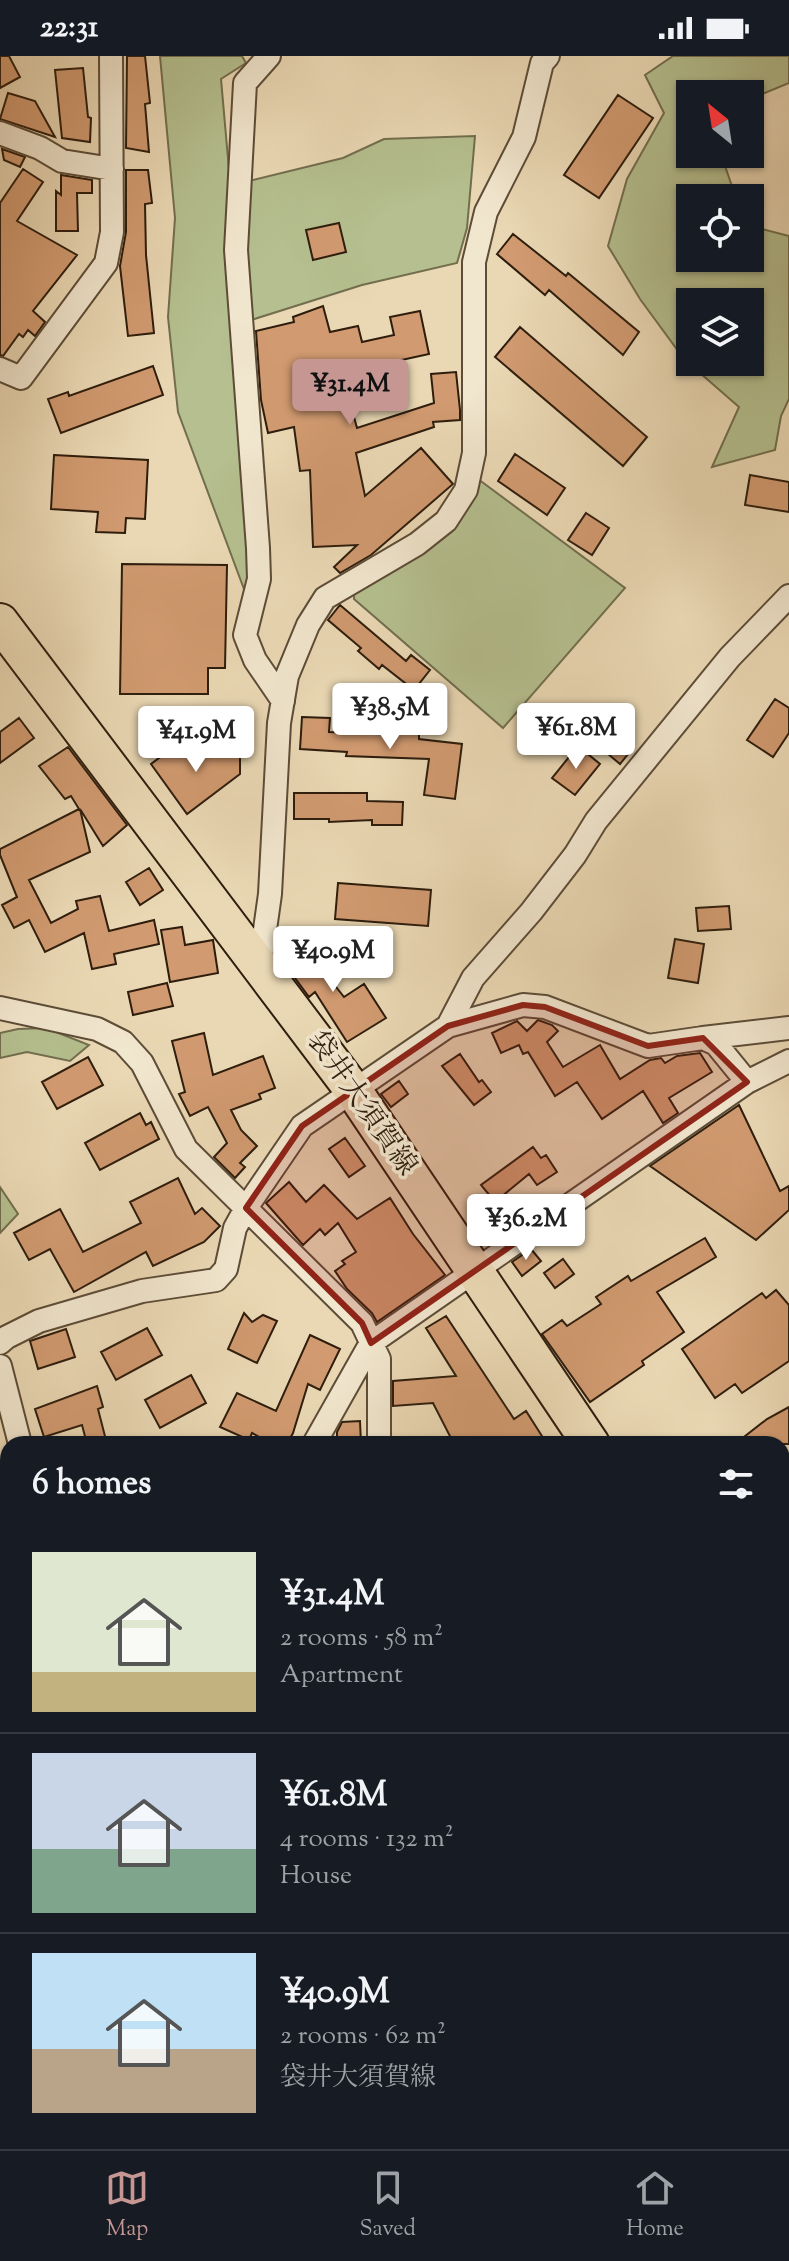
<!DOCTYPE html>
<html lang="en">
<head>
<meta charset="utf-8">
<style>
	:root { --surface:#171b24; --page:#20242c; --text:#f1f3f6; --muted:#9ea1a6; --line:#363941; --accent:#c59692 }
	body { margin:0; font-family:"Sorts Mill Goudy","Noto Serif JP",serif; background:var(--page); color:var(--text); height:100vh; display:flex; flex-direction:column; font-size:30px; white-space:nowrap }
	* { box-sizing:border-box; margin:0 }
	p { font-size:26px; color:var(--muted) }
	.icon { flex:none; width:44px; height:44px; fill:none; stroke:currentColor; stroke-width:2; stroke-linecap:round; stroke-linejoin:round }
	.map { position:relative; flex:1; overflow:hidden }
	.sheet { position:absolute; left:0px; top:1380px; width:790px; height:714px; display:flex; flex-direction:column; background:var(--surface); border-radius:24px 24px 0 0; box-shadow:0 2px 6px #0004 }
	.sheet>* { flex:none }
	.needle { width:52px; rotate:330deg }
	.buttons { position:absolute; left:676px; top:24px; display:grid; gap:16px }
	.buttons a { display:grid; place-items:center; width:88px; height:88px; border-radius:0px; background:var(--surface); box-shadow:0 2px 6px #0004; font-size:40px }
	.price { position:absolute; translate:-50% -68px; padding:0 18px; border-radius:8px; background:#fff; color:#222; font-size:26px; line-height:52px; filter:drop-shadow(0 2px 4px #0008) }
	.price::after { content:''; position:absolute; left:50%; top:48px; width:24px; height:18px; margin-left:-12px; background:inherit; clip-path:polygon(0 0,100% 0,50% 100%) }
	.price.on { background:var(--accent); color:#111 }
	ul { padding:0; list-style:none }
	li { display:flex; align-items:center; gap:24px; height:200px; padding:0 32px }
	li+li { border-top:2px solid var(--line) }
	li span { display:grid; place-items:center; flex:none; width:224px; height:160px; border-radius:0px; color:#555 }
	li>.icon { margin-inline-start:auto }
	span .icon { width:96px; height:96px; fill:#fffc; stroke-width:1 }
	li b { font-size:34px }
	h2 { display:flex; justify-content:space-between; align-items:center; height:96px; padding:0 32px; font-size:34px }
	.status { display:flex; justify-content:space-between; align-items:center; height:56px; padding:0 40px; background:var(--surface); direction:ltr }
	.status svg { height:22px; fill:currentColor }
	.dock { display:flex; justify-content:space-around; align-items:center; height:112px; border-top:2px solid var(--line); background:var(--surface); font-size:22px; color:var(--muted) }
	.dock a { display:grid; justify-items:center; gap:4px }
	.dock .on { color:var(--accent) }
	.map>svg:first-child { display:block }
	.green { fill:#b5bf8f; stroke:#726e4e; stroke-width:2; fill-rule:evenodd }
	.building { fill:#d19a70; stroke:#2e1d0d; stroke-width:2 }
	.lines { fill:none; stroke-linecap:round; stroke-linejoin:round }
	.minor-casing { stroke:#5d4c37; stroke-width:26 }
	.primary-casing { stroke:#2e1d0d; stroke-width:40 }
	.minor { stroke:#f1e6ce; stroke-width:22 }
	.primary { stroke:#ead8b4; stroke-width:36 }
	.marked { fill:#8f2418; fill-opacity:0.2; stroke:#8f2418; stroke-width:6; stroke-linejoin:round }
	.labels { text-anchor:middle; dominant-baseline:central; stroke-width:7; stroke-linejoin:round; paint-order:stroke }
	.street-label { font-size:28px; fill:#2e1d0d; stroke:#f1e6ce }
</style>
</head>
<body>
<div class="status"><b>22:31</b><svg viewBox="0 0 49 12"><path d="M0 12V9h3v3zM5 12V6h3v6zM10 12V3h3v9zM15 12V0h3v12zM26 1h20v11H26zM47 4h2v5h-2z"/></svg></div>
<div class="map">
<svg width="789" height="2093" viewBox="0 0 789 2093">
	<rect width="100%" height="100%" fill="#ead8b4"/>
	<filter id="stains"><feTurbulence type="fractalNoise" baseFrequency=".0025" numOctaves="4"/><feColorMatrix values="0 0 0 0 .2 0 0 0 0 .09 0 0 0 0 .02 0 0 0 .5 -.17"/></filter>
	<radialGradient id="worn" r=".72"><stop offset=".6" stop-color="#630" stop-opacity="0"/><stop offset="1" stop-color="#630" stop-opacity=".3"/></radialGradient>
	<!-- green -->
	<path class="green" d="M160,0H242L246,7L221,23L229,114L228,220L251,552L178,356L168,261L175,162Z
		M673,0H789V27L750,43V38H690V98H730L723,104L736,142H690V202H750V170L789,180V343L781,360L775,394L712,411L739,351L684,303L640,243L608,190L627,123L664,57L645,19ZM690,246H750V306H690Z
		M475,80L467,172L457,207L362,229L248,265L244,202L249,125L343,102L384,83Z
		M478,423L625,532L503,672L354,543V534Z
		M46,972L89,989L70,1005L27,996L0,1002V977L18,973Z
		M0,1131L18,1158L0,1177Z
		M332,2086H431L419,2093H339Z"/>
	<!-- building -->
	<path class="building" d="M0,0H9L20,21L0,32Z
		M127,0H145L150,47L145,48L149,96L126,92Z
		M83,12L88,61L91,62L90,86L62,82L55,14Z
		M8,37L35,45L55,81L0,63Z
		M618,39L653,62L599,142L564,119Z
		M2,93L25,101L20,111L4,104Z
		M23,113L43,126L17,165L77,199L33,255L45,266L35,280L28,274L23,281L19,278L3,300L0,299V147Z
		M126,114H148L152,147L145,148L146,199L154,277L128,280L120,210L126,176Z
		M61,119L92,124V137H77L78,175H56V135L61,139Z
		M339,167L346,196L313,204L306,174Z
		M513,178L566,220L568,217L639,276L623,299L549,234L545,239L497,198Z
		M323,250L330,276L358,270L362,286L394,279L390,261L420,255L429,298L342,317L357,372L434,347L431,318L456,316L460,354V364L433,366L434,371L356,397L365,440L421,392L453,428L371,499L340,517L334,511L357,489L313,491L310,414L300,415L294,371L268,377L261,344L256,275L294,266L293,261Z
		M520,271L647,381L623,410L495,301Z
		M153,310L163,339L61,377L48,343L68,336L69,340Z
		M515,398L565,432L547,459L498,425Z
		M54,399L148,404L145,463L126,462L125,477L96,476L98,456L51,453Z
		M750,419L789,426V456L745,449Z
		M586,457L609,472L592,499L568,484Z
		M122,508L227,509L225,612H208V638H120Z
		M340,549L406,605L411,599L430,614L414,634L382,609L379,613L358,595L361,592L328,564Z
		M775,643L789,652V677L773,701L747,684Z
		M302,661L330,662L329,676L390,678V675H419V683L462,688L455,743L424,739L429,703L346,700L347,696L300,693Z
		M19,662L34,682L0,707V676Z
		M614,679L632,693L620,708L602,693Z
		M179,687L186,697L240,695V718L187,758L151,708Z
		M578,690L600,708L575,739L552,722Z
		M68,691L127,769L103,790L80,753L90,796L29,824L51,867L78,853L76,845L100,840L109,875L154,864L159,888L114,898L116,908L92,913L84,877L45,896L29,864L14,872L2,849L17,841L0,799V793L79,753L71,740L65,743L39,710Z
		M294,737H367V745L403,746L402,769H372V764L329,766V763H294Z
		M149,812L163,834L140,849L126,826Z
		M338,827L431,834L428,870L335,863Z
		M729,850L731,873L698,875L696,852Z
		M182,871L185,889L213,884L218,917L170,926L161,874Z
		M675,883L704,888L698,927L668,922Z
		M299,884L344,941L364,928L386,962L347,986L315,936L309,941L278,899Z
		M167,927L173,950L133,959L128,936Z
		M538,964L552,969L558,975L547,986L563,1011L600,989L620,1023L650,1004L661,1002L665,1007L677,1000L700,997L712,1016L669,1042L678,1057L663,1067L643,1035L602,1063L577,1026L555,1040L528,996L523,998L519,989L501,997L492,977L517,965L527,975Z
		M204,977L213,1019L263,1000L275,1032L259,1038L261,1043L231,1054L241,1074L257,1090L240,1107L245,1111L235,1122L214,1101L227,1087L208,1051L190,1060L179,1038L185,1036L172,985Z
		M460,998L479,1026L482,1024L491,1036L474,1049L442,1010Z
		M88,1001L103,1029L57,1053L42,1026Z
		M399,1025L408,1038L391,1051L381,1038Z
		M739,1049L780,1135L789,1130V1154L756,1184L650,1110Z
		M140,1057L146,1069L151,1066L159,1083L100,1114L85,1087Z
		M345,1082L365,1110L349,1121L329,1093Z
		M533,1091L541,1102L546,1099L557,1116L537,1129L529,1118L495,1146L481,1129Z
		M178,1122L195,1158L202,1152L220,1170L204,1186L153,1210L146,1196L74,1236L50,1193L29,1204L14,1177L60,1153L83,1196L141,1167L130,1146Z
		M289,1126L306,1146L324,1129L357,1163L390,1142L413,1178L445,1219L377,1266L372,1257L347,1233L335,1215L345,1208L342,1205L356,1196L338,1167L325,1179L320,1173L303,1189L266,1147Z
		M705,1182L716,1201L657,1236L684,1276L642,1305L644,1309L590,1346L542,1278L562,1264L567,1270L601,1248L596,1241L628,1220L631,1225Z
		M531,1193L541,1205L522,1220L512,1206Z
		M563,1203L574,1218L555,1232L544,1217Z
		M776,1234L789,1249V1305L742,1337L735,1328L715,1342L682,1293L762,1237L766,1242Z
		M244,1257L252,1266L263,1259L277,1265L257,1307L228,1293Z
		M446,1260L514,1363L526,1355L547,1388H454L433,1347L393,1350V1325L456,1320L426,1272Z
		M147,1272L162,1299L116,1324L101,1296Z
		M66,1273L75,1301L38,1313L30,1285Z
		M310,1279L340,1293L320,1334L308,1328L293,1377L287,1388H272L252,1377L249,1384L220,1371L237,1337L276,1355Z
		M191,1319L206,1347L160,1372L145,1344Z
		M97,1330L103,1351L98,1353L107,1388H87L82,1369L44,1381L35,1353Z
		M789,1351V1388H735L767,1363Z
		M360,1365L361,1388H337V1376L342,1366Z"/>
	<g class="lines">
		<defs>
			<path id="minor" d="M269,0L245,27L236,194L258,492L259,523L245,579L255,604L283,645
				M0,77L40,92L62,105L112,113
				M0,313L21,322L106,207L112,176L111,0
				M260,909L270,838L279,667L287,620L308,569L325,542L417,488L446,465L466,434L474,397V206L486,156L524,81L542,7L548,0
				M0,952L97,973L123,986L142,1007L186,1093L362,1267L379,1303V1388
				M448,970L473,922L531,856L575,799L596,765L730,601L789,540
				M703,982L789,972
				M0,1287L7,1281L39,1265L142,1235L216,1224L226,1213L235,1172L246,1152L302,1070L448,970L523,949L545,951L648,990L703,982L716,988L747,1026
				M0,1310L20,1388
				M314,1388L371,1287L747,1026L789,1005
				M782,1469L789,1459
				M0,1749L8,1746
				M0,1800L8,1818
				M0,1880L8,1876
				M0,2016L8,2012
				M81,2086L83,2093
				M302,2086L305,2093
				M519,2086L524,2093
				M694,2086L699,2093
				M128,2093L143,2086"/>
			<path id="primary" d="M0,566L353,1034L591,1388
				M782,1678L789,1688"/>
		</defs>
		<!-- minor casing -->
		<use href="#minor" class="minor-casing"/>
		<!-- primary casing -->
		<use href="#primary" class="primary-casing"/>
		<!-- minor -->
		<use href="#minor" class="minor"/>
		<!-- primary -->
		<use href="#primary" class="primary"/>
	</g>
	<!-- marked area -->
	<path class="marked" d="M523,949L545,951L648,990L703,982L747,1026L371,1287L362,1267L246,1152L302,1070L448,970Z"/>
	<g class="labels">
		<!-- street labels -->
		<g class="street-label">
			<text transform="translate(361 1048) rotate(55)">袋井大須賀線</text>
		</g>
	</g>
	<rect width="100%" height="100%" filter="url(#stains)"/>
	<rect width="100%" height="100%" fill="url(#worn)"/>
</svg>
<div class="buttons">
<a><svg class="needle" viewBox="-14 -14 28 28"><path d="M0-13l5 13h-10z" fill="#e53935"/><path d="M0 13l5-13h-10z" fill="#9ea1a6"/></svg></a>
<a><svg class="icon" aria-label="locate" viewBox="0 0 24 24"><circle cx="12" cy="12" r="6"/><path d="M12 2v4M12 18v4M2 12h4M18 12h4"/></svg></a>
<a><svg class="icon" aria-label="layers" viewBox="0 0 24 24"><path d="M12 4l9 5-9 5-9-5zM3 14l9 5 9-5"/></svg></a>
</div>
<b class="price on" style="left:350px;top:371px">¥31.4M</b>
<b class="price" style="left:390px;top:695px">¥38.5M</b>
<b class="price" style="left:576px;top:715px">¥61.8M</b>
<b class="price" style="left:196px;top:718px">¥41.9M</b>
<b class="price" style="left:333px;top:938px">¥40.9M</b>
<b class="price" style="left:526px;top:1206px">¥36.2M</b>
<section class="sheet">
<h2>6 homes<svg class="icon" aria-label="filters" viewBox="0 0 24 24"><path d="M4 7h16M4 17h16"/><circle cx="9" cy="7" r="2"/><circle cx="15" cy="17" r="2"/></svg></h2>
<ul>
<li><span style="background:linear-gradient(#dfe7d0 75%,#c2b280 0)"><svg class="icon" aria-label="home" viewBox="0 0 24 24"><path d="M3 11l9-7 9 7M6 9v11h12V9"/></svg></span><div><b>¥31.4M</b><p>2 rooms · 58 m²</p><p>Apartment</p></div></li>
<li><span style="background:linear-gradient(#c9d6e8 60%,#7fa58c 0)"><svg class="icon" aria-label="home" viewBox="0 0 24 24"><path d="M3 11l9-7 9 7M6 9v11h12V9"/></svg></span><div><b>¥61.8M</b><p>4 rooms · 132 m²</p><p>House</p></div></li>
<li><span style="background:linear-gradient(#bfe0f5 60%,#b9a48a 0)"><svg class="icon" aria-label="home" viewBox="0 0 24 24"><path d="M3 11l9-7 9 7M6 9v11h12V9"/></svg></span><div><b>¥40.9M</b><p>2 rooms · 62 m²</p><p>袋井大須賀線</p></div></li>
</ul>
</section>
</div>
<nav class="dock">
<a class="on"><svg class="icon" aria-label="map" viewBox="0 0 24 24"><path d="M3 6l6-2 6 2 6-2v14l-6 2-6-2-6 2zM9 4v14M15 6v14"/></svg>Map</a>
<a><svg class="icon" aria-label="saved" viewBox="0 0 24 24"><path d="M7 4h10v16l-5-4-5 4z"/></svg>Saved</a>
<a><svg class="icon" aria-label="home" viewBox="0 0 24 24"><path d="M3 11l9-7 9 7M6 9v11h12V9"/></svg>Home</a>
</nav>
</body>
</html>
